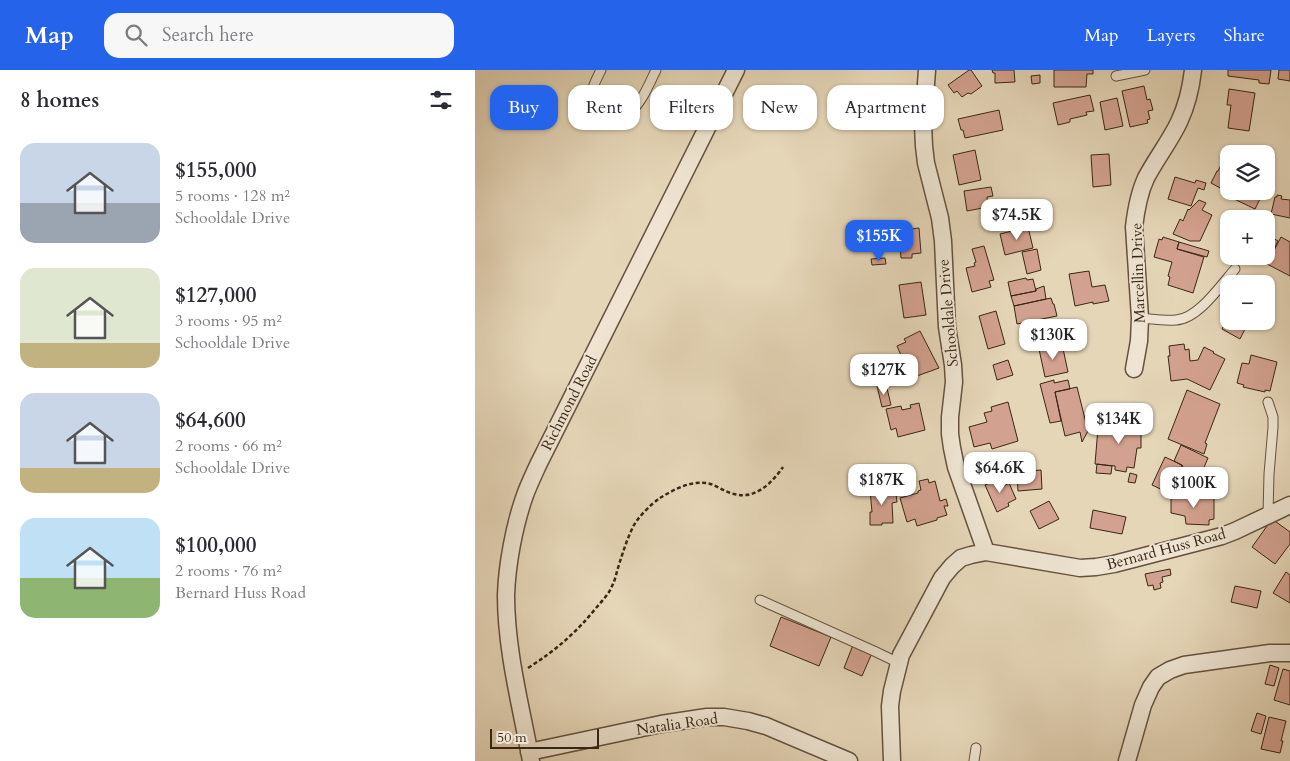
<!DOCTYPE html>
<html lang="en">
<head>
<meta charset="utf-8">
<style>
	:root { --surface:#fff; --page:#f7f7f7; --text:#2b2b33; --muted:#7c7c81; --accent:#2563eb }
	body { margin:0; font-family:Cardo,serif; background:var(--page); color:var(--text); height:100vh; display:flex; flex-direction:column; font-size:19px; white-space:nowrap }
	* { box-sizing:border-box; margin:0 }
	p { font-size:16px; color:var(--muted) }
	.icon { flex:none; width:28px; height:28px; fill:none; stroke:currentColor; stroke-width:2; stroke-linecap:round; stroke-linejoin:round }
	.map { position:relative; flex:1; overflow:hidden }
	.details { display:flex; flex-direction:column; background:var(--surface); width:475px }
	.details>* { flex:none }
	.guide { position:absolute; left:15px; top:15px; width:475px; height:45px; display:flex; gap:10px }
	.fabs { position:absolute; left:745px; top:75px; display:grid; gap:10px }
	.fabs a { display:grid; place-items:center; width:55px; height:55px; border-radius:10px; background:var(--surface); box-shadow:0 1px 4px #0004; font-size:25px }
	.scale { position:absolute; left:15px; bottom:12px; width:109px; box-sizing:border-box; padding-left:5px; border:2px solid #3a2615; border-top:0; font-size:14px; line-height:18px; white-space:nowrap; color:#3a2615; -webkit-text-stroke:4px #eee4d1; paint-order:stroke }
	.price { position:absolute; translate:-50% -42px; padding:0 11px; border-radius:10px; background:#fff; color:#222; font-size:16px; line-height:32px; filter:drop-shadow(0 1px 2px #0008) }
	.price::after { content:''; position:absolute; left:50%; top:30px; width:15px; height:11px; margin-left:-8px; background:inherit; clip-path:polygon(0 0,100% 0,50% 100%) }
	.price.selected { background:var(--accent); color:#fff }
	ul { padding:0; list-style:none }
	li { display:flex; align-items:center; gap:15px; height:125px; padding:0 20px }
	li span { display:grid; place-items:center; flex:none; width:140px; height:100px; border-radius:15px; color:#555 }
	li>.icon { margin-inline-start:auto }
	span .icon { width:60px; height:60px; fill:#fffc; stroke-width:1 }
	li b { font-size:21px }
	h2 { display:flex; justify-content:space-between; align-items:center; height:60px; padding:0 20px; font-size:21px }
	.pill { padding:0 18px; border-radius:15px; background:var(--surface); box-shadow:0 1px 4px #0004; font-size:18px; line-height:45px }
	.pill.selected { background:var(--accent); color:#fff }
	header { display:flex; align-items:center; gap:30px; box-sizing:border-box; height:70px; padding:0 25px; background:var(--accent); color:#fff }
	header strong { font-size:24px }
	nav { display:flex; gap:28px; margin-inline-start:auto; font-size:18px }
	.search { width:350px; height:45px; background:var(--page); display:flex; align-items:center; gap:12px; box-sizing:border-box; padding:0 18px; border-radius:15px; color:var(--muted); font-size:19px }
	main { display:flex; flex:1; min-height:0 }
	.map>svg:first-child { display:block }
	.building { fill:#d3a18f; stroke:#3a2615 }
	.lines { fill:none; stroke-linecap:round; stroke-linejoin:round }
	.service-casing { stroke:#65523e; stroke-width:11 }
	.minor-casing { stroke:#65523e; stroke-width:19 }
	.path { stroke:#3a2615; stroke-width:2.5; stroke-dasharray:4 2.5; stroke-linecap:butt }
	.service { stroke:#eee4d1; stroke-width:9 }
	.minor { stroke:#eee4d1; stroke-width:16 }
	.labels { text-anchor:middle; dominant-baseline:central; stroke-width:4; stroke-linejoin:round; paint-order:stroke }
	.street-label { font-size:15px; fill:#3a2615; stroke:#eee4d1 }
</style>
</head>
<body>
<header>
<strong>Map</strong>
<div class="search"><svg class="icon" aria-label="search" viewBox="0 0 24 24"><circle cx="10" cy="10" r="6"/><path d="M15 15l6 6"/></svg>Search here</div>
<nav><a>Map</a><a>Layers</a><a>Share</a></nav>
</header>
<main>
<section class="details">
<h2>8 homes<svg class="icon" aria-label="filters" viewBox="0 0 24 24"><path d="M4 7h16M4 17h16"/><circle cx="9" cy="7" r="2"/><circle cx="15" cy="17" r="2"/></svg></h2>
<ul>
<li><span style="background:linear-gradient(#c9d6e8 60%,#9aa5b1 0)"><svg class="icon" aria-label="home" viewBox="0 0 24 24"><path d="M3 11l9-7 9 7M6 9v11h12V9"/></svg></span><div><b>$155,000</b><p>5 rooms · 128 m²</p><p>Schooldale Drive</p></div></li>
<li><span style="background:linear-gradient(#dfe7d0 75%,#c2b280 0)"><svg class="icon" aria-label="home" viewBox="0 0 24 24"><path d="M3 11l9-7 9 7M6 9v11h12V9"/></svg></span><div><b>$127,000</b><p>3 rooms · 95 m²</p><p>Schooldale Drive</p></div></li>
<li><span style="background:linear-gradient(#c9d6e8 75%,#c2b280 0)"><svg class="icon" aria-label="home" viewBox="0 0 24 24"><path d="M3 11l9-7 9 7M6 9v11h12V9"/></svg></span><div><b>$64,600</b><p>2 rooms · 66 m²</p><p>Schooldale Drive</p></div></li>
<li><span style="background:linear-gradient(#bfe0f5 60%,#8fb573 0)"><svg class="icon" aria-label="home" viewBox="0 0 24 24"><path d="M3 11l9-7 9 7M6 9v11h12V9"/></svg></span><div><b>$100,000</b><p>2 rooms · 76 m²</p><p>Bernard Huss Road</p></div></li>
</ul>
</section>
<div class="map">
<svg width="815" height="691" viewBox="0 0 815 691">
	<rect width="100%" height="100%" fill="#e5d6b8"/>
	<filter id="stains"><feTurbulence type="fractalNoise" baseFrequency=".004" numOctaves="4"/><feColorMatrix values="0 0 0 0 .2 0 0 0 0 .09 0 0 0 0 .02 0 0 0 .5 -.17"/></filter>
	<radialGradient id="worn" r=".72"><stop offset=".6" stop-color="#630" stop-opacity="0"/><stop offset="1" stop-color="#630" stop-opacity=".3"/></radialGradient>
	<!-- building -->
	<path class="building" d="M494,0H496L507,16L496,24L493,23L487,27L482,21L479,23L473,15Z
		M517,0H539L540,12L520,13V3H518Z
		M579,0H618V4H612L611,17H579Z
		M753,0H796L794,14L784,13V10L753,6Z
		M804,0H815V11L803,9Z
		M565,5V13L557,14L556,6Z
		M669,16L672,30L675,29L678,40L673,41L675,49L672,50L673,53L655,57L647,21Z
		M754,19L780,23L774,61L753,58L756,35H752Z
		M615,25L619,41L611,42L612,45L595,49V52L583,55L578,33Z
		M642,28L648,56L630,60L625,32Z
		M524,40L528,60L490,68L488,60H486L483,49Z
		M500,80L506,110L484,115L478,85Z
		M634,84L636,115L618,117L616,85Z
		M746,95L754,99V110L749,120L736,113L742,101H743Z
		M700,107L720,113L721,110L731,113L729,120L723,118L716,136L693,129Z
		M516,117L518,126L512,127L513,137L492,141L489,121Z
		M758,121H789L780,139L755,127Z
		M802,125L807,126L806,129L815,130V148L796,144L800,127H802Z
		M724,130L731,133L727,140L737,145L725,171H715L698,164L705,149L708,151L713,139L714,140Z
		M553,157L558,178L530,185L525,164Z
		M444,158L446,183L437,184V188H426L424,160H432V165L436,164V159Z
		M688,167L704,172L702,179L729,187L718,223L693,215L695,207L693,206L697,192L679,187L684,169L687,170Z
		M806,167L815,172V206L792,194Z
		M798,168L803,171L795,188L791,186V180Z
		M704,172L734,181L732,187L702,179Z
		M509,176L519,210L514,211L516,217L497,222L491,198L500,196L499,193L501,192L497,179Z
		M562,179L566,200L552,204L547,182Z
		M410,188L411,194L397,195L396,189Z
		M614,201L617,217L630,215L634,231L618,234V232L600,236L594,204Z
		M551,208L552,210L558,209L561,221L536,226L533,212Z
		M446,212L451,245L429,248L424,215Z
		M569,216L571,229L539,236L536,226L561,221V219Z
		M576,228L578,234H579L582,246L542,254L539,236Z
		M521,241L530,274L513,279L504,246Z
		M754,246V251H774L765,269L747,259Z
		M445,261L464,298L442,306L434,287L428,290L422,276L431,272L429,269Z
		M587,274L593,302L570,307L564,279Z
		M709,274L710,280L714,279L715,291L723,290L729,277L739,282L738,283L750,289L735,320L712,309L696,311L693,286H695L694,276Z
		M776,285L802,292L795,321L790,320V322L768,317L769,315L762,313L767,293L774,294Z
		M533,290L538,305L522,310L518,295Z
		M405,294L410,312L403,315L398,296Z
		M579,310V313L593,310L595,319L580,322L586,351L575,353L565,314Z
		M411,314L416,335L407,337L402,316Z
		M602,317L613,361L607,372L605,362L590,366L580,322Z
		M712,320L745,334L730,373L732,374L729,384L693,369Z
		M533,332L543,371L517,379L515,373L499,377L494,357L512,352L509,343L517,341L516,337Z
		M444,333L450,360L423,367L421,358L416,360L411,339L426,336L427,340L436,338L435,335Z
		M645,350H666V378H662L659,398L652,397L651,402L640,400V396L620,394L623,358L645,360Z
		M706,375L733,388L727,402L722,400L714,418L701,412L708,396L699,391Z
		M690,387L707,395L694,423L677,415Z
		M513,391L515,397L521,395L525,407L511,412L505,394Z
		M622,394L637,396L636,404L621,403Z
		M566,400L567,419L543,421L542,402Z
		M655,403L662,405L660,413L653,412Z
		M526,408L529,416L534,413L541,429L533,433L534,436L522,442L510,415Z
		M453,409L454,413L460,411L465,431L471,429L473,436H469L472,445L462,448V450L442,456L440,449L432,452L425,428L443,423V421L446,420L444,411Z
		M415,417L416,425L421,424L422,432L417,433L418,453H407V455H395V442H397L395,420H404L403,418Z
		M739,427V449L734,450V455L711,454L710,446L696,443V428Z
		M574,431L584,449L564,459L555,441Z
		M618,440L651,447L647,464L615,458Z
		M797,449L815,462V474L800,494L777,477Z
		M695,499L696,505L687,507L688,512L685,513L686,518L679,520L678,515L673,516L670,504Z
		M811,502L815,505V533L798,523Z
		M760,516L786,521L782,538L756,532Z
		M306,547L356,567L344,596L295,576Z
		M378,575L397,583L387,606L369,598Z
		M795,595L804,598L799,616L790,614Z
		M808,599L815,601V635L799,630Z
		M782,643L791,646L786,664L776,661Z
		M794,647L811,651L806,671H808L805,683L786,679Z"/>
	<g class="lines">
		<defs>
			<path id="service" d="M126,0C123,6 118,15 117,22C114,43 138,55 154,43C167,33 174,14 181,0
				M641,6L670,0
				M665,248C677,249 689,251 701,250C723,249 746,215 760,199
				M793,332L798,347V357L794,404L793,445
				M285,530L399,581L424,593
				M499,691L501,678"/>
			<path id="minor" d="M452,0L448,55L449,76L451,93L465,148L468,171L472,257L478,295L479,312L475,347V364L477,378L481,397L511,482
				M659,299L664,271L665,248L659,157C661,140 664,123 671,108C681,89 695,71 704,52C712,35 716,18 718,0
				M54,682L186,654L232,647H249L273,651L291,656L374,691
				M56,691C46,636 31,581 31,525C32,495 39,457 49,428C53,416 59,404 64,393L261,0
				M417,691L415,636L417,621L426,585L467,508L477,496L486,488L496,485L511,482L605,498L621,497L639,494L747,466L760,461L815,435
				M652,691L668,635L676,617L683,607L695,600L709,595L795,583H815"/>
		</defs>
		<!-- service casing -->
		<use href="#service" class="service-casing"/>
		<!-- minor casing -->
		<use href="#minor" class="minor-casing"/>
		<!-- path -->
		<path class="path" d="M53,598C81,580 101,563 121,538C127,531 134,524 137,516C140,511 141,504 143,498C147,485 151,472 157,459C161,449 176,434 185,428C198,420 214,411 231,413C240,414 249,422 259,424C280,430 297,413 308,397"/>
		<!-- service -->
		<use href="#service" class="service"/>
		<!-- minor -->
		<use href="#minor" class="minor"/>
	</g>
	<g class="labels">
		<!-- street labels -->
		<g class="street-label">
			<text transform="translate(663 203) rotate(-92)">Marcellin Drive</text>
			<text transform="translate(473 243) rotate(-95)">Schooldale Drive</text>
			<text transform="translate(94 333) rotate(-63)">Richmond Road</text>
			<text transform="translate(691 479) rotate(-15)">Bernard Huss Road</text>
			<text transform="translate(202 654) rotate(-8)">Natalia Road</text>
		</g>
	</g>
	<rect width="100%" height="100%" filter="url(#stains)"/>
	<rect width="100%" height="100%" fill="url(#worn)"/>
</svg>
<div class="fabs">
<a><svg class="icon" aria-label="layers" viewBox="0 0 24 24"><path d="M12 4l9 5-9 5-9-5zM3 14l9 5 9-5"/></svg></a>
<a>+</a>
<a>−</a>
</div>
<div class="scale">50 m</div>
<b class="price" style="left:542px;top:171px">$74.5K</b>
<b class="price selected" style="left:404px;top:192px">$155K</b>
<b class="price" style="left:578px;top:291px">$130K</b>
<b class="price" style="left:409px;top:326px">$127K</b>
<b class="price" style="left:644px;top:375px">$134K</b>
<b class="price" style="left:525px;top:424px">$64.6K</b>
<b class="price" style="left:407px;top:436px">$187K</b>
<b class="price" style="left:719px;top:439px">$100K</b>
<div class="guide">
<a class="pill selected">Buy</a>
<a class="pill">Rent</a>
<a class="pill">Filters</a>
<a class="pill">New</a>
<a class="pill">Apartment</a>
</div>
</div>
</main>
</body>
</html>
